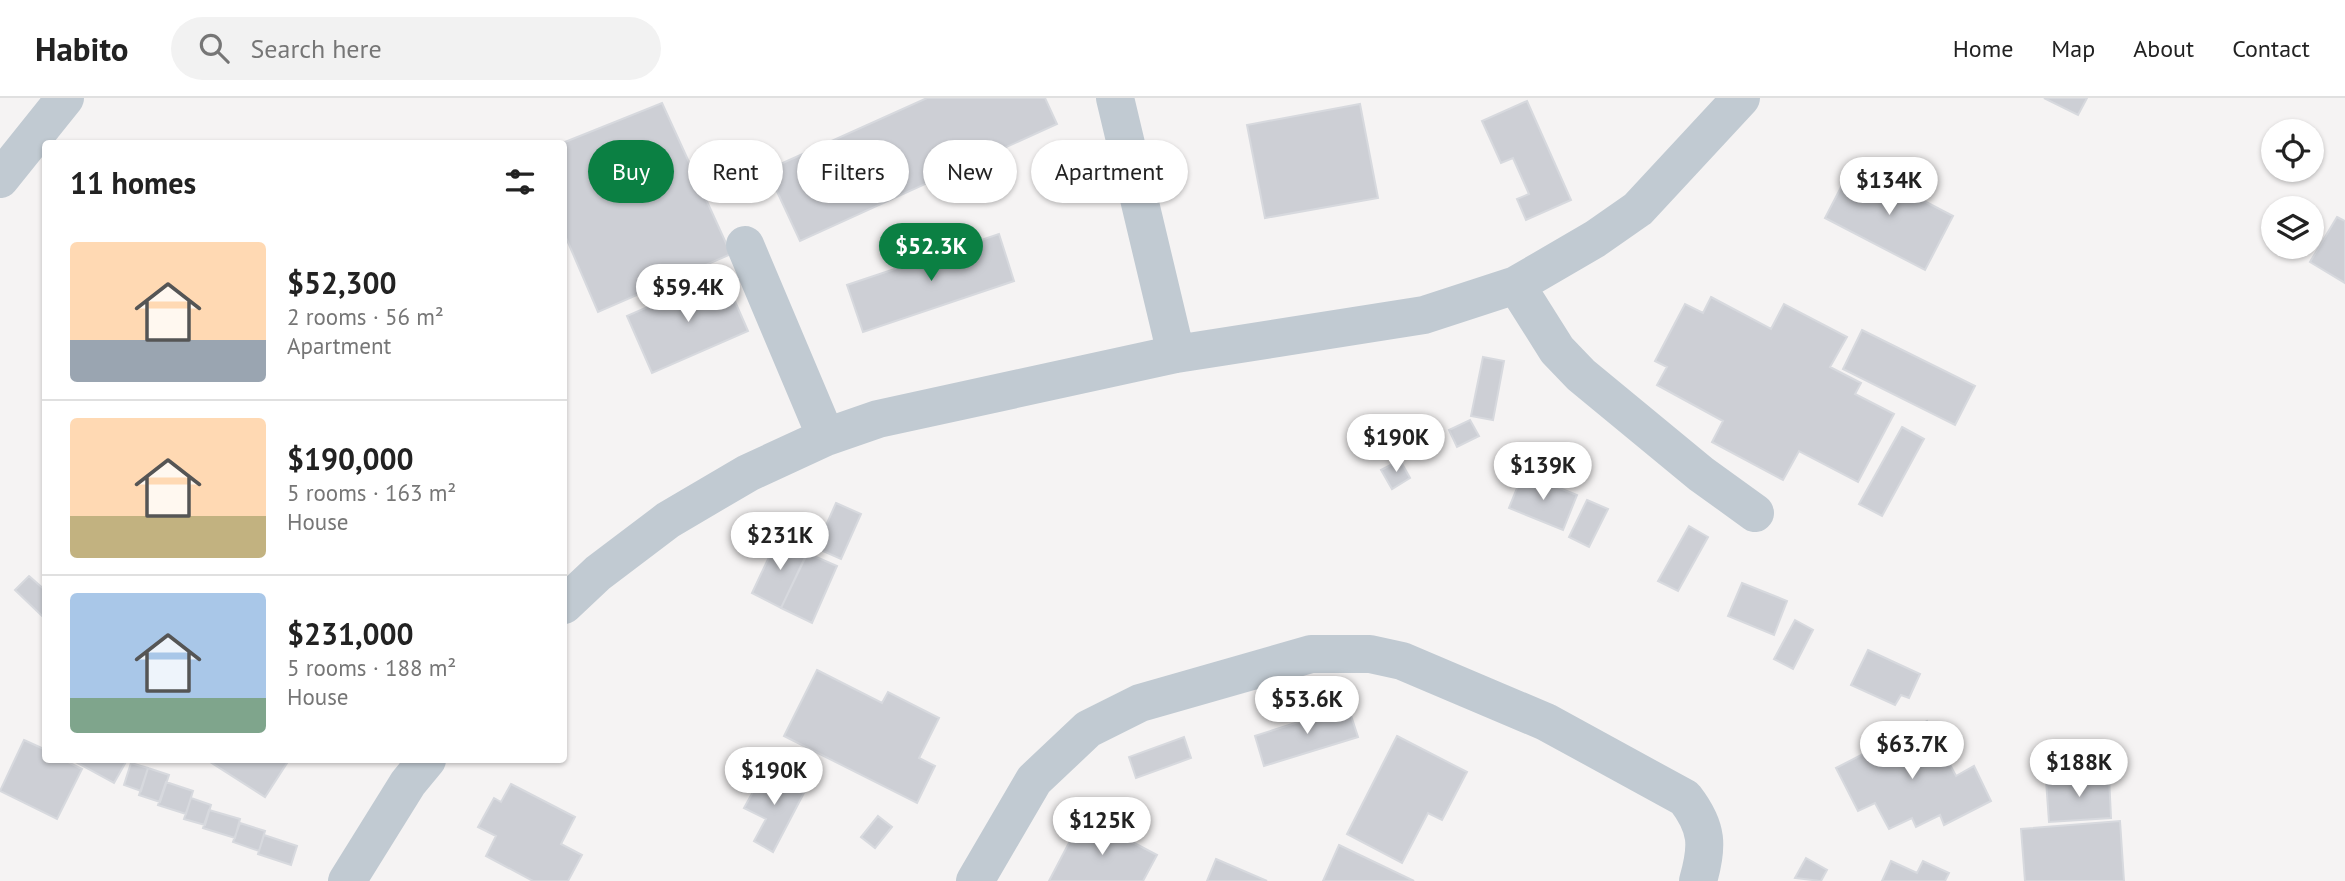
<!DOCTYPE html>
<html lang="en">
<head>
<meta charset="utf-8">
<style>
	:root { --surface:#fff; --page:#f2f2f2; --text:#222; --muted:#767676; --line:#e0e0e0; --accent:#0b8043 }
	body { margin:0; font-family:"PT Sans",sans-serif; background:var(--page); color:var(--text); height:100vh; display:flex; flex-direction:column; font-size:26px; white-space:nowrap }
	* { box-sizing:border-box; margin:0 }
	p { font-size:23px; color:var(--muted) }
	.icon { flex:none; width:38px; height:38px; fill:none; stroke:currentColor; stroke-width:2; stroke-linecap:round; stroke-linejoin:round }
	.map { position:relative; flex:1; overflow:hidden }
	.panel { position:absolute; left:42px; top:42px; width:525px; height:623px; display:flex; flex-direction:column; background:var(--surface); border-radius:7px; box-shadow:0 2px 5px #0004 }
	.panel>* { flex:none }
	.guide { position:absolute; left:588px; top:42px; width:665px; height:63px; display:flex; gap:14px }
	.fabs { position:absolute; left:2261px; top:21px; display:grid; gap:14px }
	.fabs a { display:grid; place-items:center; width:63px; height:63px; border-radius:50%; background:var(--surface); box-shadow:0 2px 5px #0004; font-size:35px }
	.price { position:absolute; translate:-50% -60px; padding:0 16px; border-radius:24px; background:#fff; color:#222; font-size:23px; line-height:46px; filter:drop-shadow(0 2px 4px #0008) }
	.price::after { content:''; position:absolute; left:50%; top:42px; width:21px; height:16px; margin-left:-10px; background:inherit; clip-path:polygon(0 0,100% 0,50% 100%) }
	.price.selected { background:var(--accent); color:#fff }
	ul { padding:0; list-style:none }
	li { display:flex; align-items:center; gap:21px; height:175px; padding:0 28px }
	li+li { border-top:2px solid var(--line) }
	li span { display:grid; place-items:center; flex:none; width:196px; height:140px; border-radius:7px; color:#555 }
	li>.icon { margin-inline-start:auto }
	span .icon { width:84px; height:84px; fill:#fffc; stroke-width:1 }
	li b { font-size:30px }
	h2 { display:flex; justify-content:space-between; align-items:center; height:84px; padding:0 28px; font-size:30px }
	.tag { padding:0 24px; border-radius:32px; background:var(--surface); box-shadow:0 2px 5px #0004; font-size:24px; line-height:63px }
	.tag.selected { background:var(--accent); color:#fff }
	header { display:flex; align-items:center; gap:42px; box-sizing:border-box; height:98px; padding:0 35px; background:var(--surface); border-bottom:2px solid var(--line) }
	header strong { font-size:33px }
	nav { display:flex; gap:38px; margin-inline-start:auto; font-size:24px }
	.search { width:490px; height:63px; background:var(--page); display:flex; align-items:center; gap:18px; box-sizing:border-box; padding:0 24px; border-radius:38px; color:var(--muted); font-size:26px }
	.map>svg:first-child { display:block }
	.building { fill:#cdcfd5; stroke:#d7d9de; stroke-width:2 }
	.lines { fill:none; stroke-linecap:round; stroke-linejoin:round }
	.minor { stroke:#c1cad2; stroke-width:38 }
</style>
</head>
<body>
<header>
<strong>Habito</strong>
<div class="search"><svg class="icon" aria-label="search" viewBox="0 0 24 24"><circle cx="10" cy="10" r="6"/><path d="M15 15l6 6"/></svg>Search here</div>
<nav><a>Home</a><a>Map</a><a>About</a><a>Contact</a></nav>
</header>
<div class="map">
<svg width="2345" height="783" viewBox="0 0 2345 783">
	<rect width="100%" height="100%" fill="#f5f3f3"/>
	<!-- building -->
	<path class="building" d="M927,0H1045L1057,26L800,143L767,72Z
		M2044,0H2087L2078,17Z
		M1527,3L1571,102L1526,122L1517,101L1529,96L1513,60L1501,65L1482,23Z
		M662,5L731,156L598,214L564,135V46H560Z
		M1360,6L1378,100L1265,120L1247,27Z
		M1853,66L1953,118L1925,172L1825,120Z
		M2337,119L2345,123V185L2310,164Z
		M999,136L1014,183L863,234L847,187Z
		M723,176L748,233L652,275L627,218Z
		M1711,199L1771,231L1784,206L1847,239L1830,269L1861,285L1855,296L1894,316L1858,384L1799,353L1783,382L1712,344L1723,323L1657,287L1667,269L1655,263L1685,206L1703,215Z
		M1862,232L1975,288L1955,327L1843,271Z
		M1483,259L1504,263L1493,322L1471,318Z
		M1470,322L1479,338L1457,349L1449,332Z
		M1902,329L1924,341L1882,418L1859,406Z
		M1400,362L1410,380L1392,391L1381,372Z
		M1523,375L1577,397L1563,432L1509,410Z
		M1587,402L1608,411L1589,449L1569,439Z
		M836,405L861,416L841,461L816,450Z
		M1689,428L1708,439L1678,493L1658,483Z
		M779,438L809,452L781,510L752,495Z
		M807,455L837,468L812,525L781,510Z
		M29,478L46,493L43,519L15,492Z
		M1742,485L1787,503L1774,537L1728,518Z
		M1795,522L1813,532L1793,571L1774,561Z
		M1868,552L1920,576L1909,600L1901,597L1895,607L1851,587Z
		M817,572L882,605L888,594L939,620L919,660L935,668L917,705L784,638Z
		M1348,608L1358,639L1264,668L1255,638Z
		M1927,623L1956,678L1974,668L1991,703L1944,727L1940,717L1916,729L1912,720L1889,731L1875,705L1858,713L1836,670Z
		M1397,638L1467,674L1442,722L1428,715L1402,765L1347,736Z
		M1184,639L1191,660L1136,680L1129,659Z
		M24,642L46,652V662H64L82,671L57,721L0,693Z
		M72,662H127L114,685Z
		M207,662H289L265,699Z
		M131,665L148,670L141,693L124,687Z
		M148,670L169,677L160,704L139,697Z
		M765,672L805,693L773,754L754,743L766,721L744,710Z
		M2109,678L2111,720L2049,724L2046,682Z
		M166,684L193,693L186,716L158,707Z
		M511,686L575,719L561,746L582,757L568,783H533L486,758L496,738L478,729L494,700L501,704Z
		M191,700L211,707L205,727L184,721Z
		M209,712L240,721L235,740L203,730Z
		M878,718L892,729L875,750L861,739Z
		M1083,718L1157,757L1143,783H1049Z
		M2120,723L2124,783H2025L2021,731Z
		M240,725L265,733L259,753L233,744Z
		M264,737L297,748L291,767L258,756Z
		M1339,747L1414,783H1323Z
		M1806,760L1827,772L1821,783L1795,780Z
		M1216,761L1267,783H1207Z
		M1891,763L1917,775L1923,763L1949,775L1945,783H1882Z"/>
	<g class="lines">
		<!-- minor -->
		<path class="minor" d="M1115,0L1176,256
			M0,81L65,0
			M745,147L826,339
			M1516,187L1557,252L1581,277L1701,376L1755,415
			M564,507L598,475L668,422L748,375L826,339L878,321L1176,256L1424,217L1516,187L1595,141L1638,111L1741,0
			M347,783L408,685L427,662
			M975,783L1034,682L1088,631L1140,605L1311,556H1370L1402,563L1546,624L1685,700C1708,730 1708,748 1698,783"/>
	</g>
</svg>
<div class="fabs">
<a><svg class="icon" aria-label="locate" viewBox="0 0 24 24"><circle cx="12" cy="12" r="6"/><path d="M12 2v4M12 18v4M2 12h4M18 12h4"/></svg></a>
<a><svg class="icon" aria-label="layers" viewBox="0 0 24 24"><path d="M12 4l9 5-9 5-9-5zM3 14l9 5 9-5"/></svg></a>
</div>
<b class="price" style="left:1889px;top:119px">$134K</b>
<b class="price selected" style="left:931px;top:185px">$52.3K</b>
<b class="price" style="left:688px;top:226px">$59.4K</b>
<b class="price" style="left:1396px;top:376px">$190K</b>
<b class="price" style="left:1543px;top:404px">$139K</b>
<b class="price" style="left:780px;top:474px">$231K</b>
<b class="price" style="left:1307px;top:638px">$53.6K</b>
<b class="price" style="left:1912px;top:683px">$63.7K</b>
<b class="price" style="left:2079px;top:701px">$188K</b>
<b class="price" style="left:774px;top:709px">$190K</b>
<b class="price" style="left:1102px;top:759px">$125K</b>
<div class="guide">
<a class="tag selected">Buy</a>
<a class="tag">Rent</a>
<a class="tag">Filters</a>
<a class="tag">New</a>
<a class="tag">Apartment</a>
</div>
<section class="panel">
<h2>11 homes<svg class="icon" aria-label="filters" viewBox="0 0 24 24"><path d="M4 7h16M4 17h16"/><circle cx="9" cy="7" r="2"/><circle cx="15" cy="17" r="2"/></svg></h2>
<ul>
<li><span style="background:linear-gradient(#ffd9b3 70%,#9aa5b1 0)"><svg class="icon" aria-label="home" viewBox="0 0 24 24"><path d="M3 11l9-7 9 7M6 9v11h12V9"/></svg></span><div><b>$52,300</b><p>2 rooms · 56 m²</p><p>Apartment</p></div></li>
<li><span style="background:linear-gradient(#ffd9b3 70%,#c2b280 0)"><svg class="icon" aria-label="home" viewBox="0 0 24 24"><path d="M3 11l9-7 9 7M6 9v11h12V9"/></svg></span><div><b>$190,000</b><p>5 rooms · 163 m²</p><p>House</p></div></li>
<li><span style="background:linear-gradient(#a9c7e8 75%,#7fa58c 0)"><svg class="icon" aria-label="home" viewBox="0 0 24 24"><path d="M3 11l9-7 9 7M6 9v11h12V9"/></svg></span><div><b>$231,000</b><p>5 rooms · 188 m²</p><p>House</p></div></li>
</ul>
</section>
</div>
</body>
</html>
